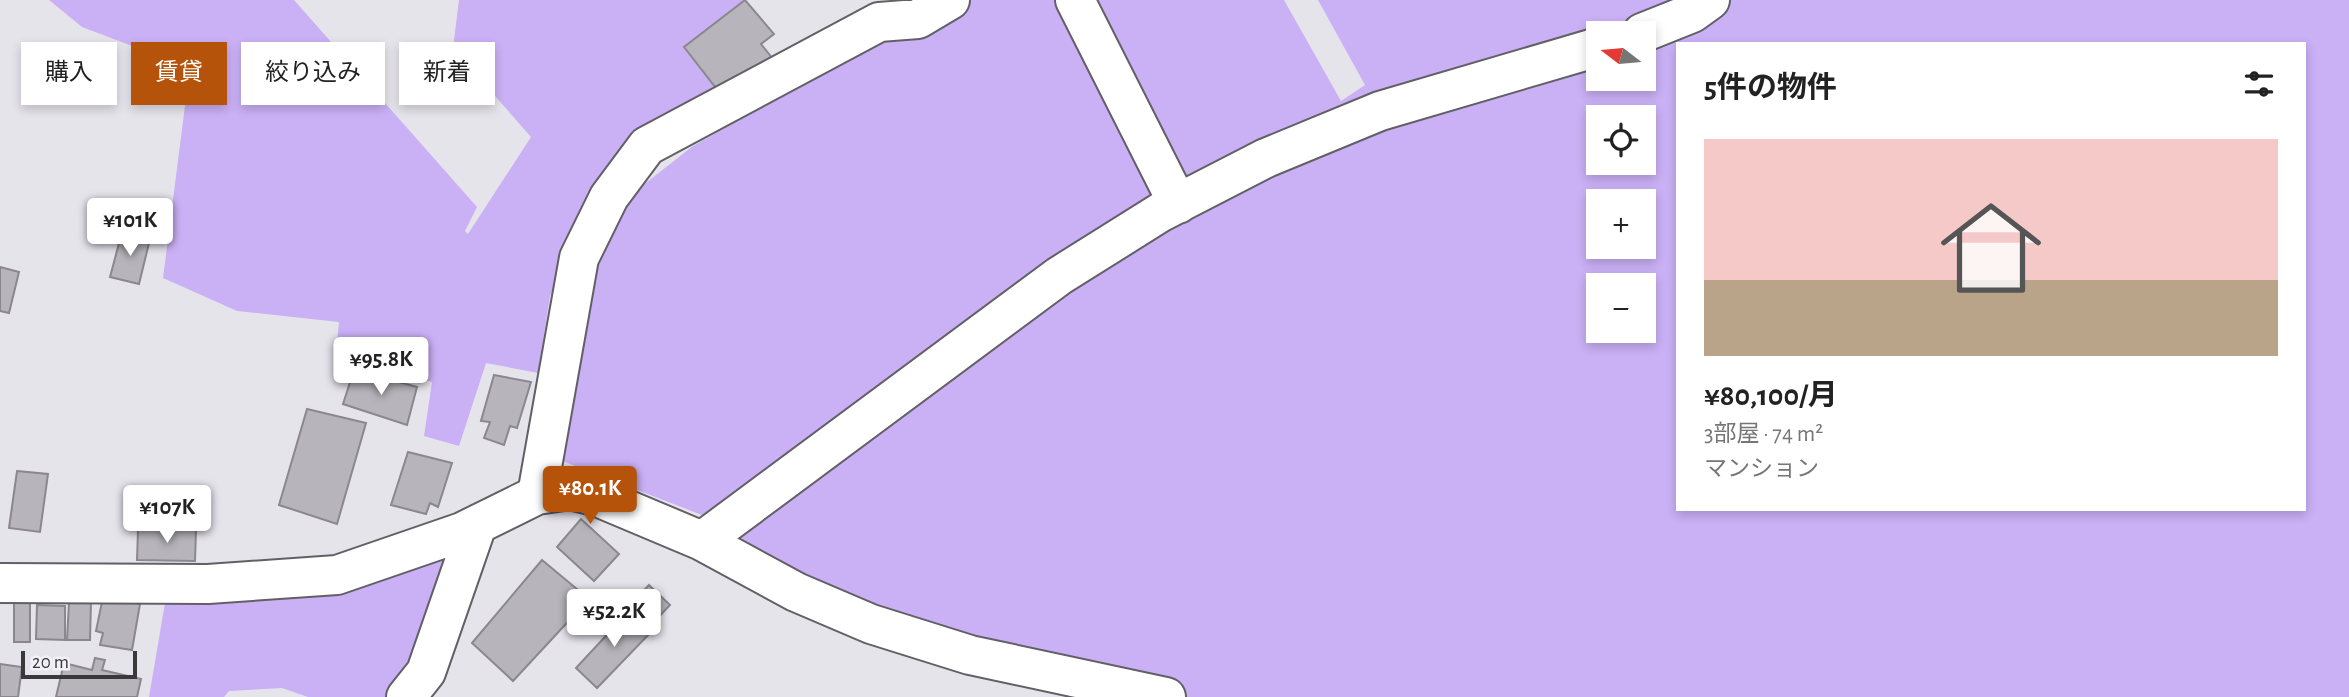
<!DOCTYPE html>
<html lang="ja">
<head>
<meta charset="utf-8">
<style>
	:root { --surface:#fff; --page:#f6f6f6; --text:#222; --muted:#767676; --accent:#b45309 }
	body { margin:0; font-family:"Alegreya Sans","Noto Sans JP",sans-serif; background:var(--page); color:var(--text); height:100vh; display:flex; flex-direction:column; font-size:26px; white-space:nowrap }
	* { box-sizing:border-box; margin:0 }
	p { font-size:23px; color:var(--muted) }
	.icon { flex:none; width:38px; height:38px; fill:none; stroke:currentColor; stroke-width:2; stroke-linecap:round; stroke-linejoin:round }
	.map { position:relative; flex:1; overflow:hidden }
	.side { position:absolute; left:1676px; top:42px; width:630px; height:469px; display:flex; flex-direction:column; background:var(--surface); border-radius:0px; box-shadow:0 4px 10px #0003 }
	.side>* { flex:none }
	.hud { position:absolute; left:21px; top:42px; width:665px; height:63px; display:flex; gap:14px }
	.needle { width:46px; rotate:286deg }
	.tools { position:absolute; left:1586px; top:21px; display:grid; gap:14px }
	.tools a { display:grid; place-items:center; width:70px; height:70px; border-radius:0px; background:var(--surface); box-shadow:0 4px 10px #0003; font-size:35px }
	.scale { position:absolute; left:21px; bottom:18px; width:116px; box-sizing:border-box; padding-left:7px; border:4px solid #39383b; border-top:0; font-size:19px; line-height:24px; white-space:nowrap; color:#39383b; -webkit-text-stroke:5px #f3f1f8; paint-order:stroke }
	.price { position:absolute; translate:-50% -60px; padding:0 16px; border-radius:7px; background:#fff; color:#222; font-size:23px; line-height:46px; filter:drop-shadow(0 2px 4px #0008) }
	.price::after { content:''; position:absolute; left:50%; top:42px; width:21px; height:16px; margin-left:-10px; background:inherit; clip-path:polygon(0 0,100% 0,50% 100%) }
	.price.selected { background:var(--accent); color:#fff }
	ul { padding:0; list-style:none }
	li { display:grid; align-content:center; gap:14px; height:371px; padding:0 28px }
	li span { display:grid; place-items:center; height:217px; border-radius:0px; color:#555 }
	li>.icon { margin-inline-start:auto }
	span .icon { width:126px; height:126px; fill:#fffc; stroke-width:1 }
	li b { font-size:30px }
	h2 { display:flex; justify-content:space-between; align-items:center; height:84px; padding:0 28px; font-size:30px }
	.chip { padding:0 24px; border-radius:0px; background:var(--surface); box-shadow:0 4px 10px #0003; font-size:24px; line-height:63px }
	.chip.selected { background:var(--accent); color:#fff }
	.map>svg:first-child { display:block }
	.green { fill:#cab0f5; fill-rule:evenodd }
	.building { fill:#b7b5bb; stroke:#8a888e; stroke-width:2 }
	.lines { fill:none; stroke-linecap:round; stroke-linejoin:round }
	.minor-casing { stroke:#626066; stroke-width:42 }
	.minor { stroke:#fff; stroke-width:38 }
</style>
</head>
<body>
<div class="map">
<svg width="2349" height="697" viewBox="0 0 2349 697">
	<rect width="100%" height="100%" fill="#e6e4eb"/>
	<!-- green -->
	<path class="green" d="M49,0H294L477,207L465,231L468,234L531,137L453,48L459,0H744L685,47L723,97L600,191L550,296L538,373L486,363L459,446L424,436L432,382L336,354L339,322L237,311L163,278L187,90H196L181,87L148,52L82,27Z
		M895,0H1284L1341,101L1365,85L1318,0H2349V697H1179L1003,656L755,561L733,523L725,524L560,460L596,222L693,146L917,20ZM1598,33H1643V79H1598ZM1678,44H2305V509H1678ZM1598,117H1643V163H1598ZM1598,201H1643V247H1598ZM1598,285H1643V331H1598Z
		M461,550L399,697H308L282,688L229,691L224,697H149L165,603Z"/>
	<!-- building -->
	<path class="building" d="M745,0L774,34L761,44L773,59L723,97L684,47Z
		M122,232L150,239L139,284L110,277Z
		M0,267L19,272L9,313L0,311Z
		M354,370L417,387L407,425L343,404Z
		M494,375L531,382L517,428L510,426L504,445L484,438L490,422L481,421Z
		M307,409L366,423L337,524L279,505Z
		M408,452L452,463L438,507L430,503L426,514L391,505Z
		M17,471L48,474L40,532L9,528Z
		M581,519L619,554L594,581L557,547Z
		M138,530H196L195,561L137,560Z
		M542,560L589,599L513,681L472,643Z
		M649,585L670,605L651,625L630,605Z
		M103,597L140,604L132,650L100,645L103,633L96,631Z
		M30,601V642H14V602Z
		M69,602H91L90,640H67Z
		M37,605L65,606V640L36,639Z
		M630,610L652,631L597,688L576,668Z
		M95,658L105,660L102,670L141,679L137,697H56L64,663L92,670Z
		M0,664L22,667L18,697H0Z"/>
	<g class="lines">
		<defs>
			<path id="minor" d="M1075,0L1178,204
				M1642,33L1692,13L1710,0
				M537,495L579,258L609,197L647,146L879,22L918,19L950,0
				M702,541L1059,276L1161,212L1266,158L1380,111L1598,47
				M0,583L208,584L337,575L462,532L537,495L570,490L595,496L702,541L796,592L871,624L970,655L1166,697
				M406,697L426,672L477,525"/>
		</defs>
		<!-- minor casing -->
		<use href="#minor" class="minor-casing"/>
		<!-- minor -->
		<use href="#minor" class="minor"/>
	</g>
</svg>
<div class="tools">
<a><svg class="needle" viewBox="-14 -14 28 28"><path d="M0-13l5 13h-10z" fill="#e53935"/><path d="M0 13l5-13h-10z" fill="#767676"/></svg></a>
<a><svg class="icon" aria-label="locate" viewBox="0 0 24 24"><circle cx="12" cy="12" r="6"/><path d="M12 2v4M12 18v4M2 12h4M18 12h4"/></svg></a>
<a>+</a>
<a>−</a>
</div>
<div class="scale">20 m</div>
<b class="price" style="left:130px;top:258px">¥101K</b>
<b class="price" style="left:381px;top:397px">¥95.8K</b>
<b class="price selected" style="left:590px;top:526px">¥80.1K</b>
<b class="price" style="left:167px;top:545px">¥107K</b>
<b class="price" style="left:614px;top:649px">¥52.2K</b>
<div class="hud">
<a class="chip">購入</a>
<a class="chip selected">賃貸</a>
<a class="chip">絞り込み</a>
<a class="chip">新着</a>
</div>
<section class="side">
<h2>5件の物件<svg class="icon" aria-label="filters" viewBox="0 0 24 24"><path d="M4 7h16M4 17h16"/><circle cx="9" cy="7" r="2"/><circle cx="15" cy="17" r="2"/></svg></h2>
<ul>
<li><span style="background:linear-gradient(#f6c9c9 65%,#b9a48a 0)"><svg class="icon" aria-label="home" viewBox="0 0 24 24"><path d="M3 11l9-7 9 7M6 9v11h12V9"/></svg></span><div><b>¥80,100/月</b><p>3部屋 · 74 m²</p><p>マンション</p></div></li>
</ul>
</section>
</div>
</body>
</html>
